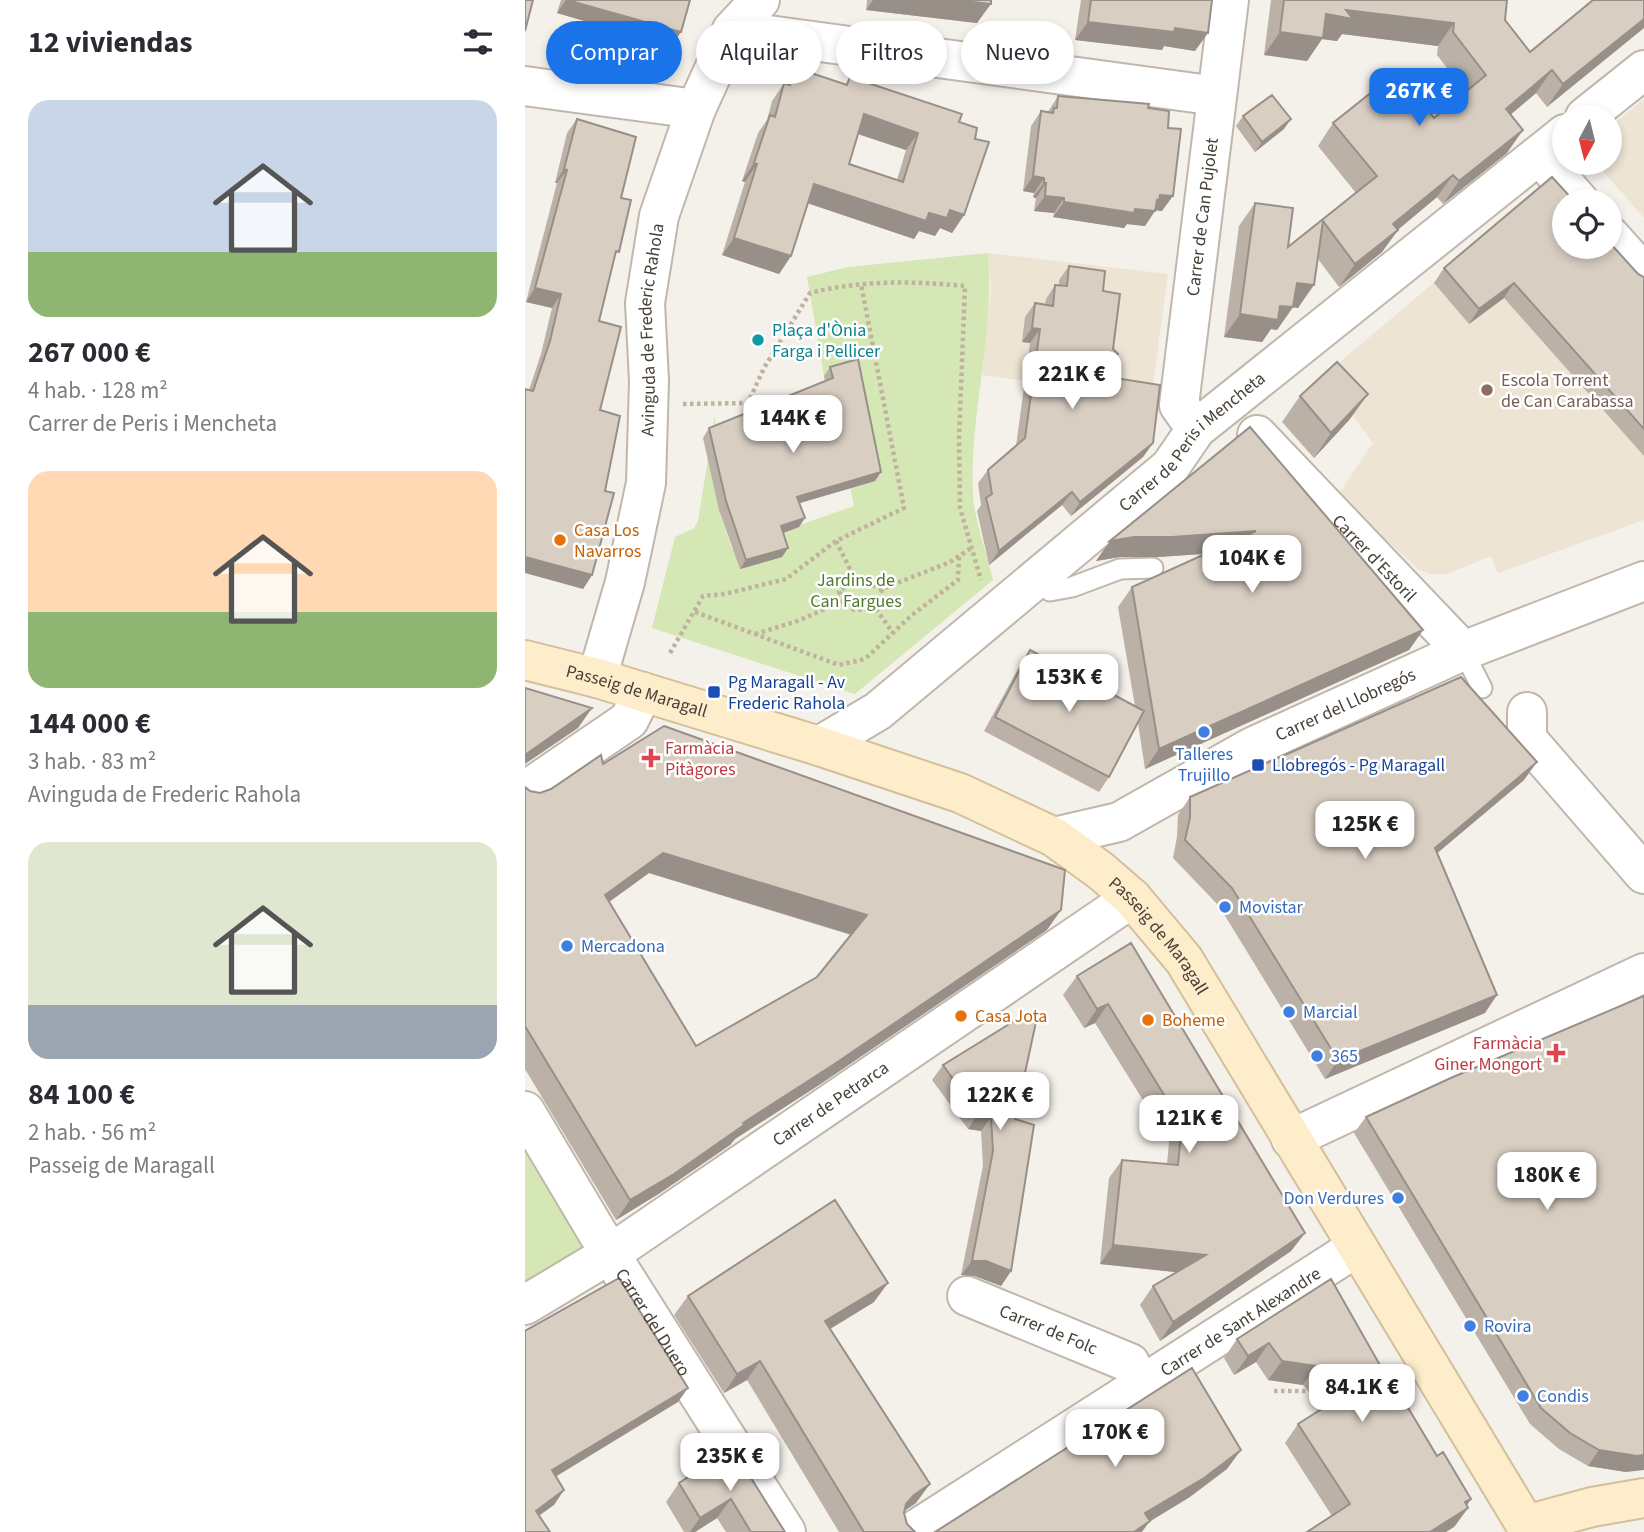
<!DOCTYPE html>
<html lang="es">
<head>
<meta charset="utf-8">
<style>
	:root { --surface:#fff; --page:#f2f2f3; --text:#2b2b33; --muted:#7c7c81; --accent:#1a73e8 }
	body { margin:0; font-family:"Source Sans 3",sans-serif; background:var(--page); color:var(--text); height:100vh; display:flex; flex-direction:column; font-size:26px; white-space:nowrap }
	* { box-sizing:border-box; margin:0 }
	p { font-size:23px; color:var(--muted) }
	.icon { flex:none; width:38px; height:38px; fill:none; stroke:currentColor; stroke-width:2; stroke-linecap:round; stroke-linejoin:round }
	.map { position:relative; flex:1; overflow:hidden }
	.details { display:flex; flex-direction:column; background:var(--surface); width:525px }
	.details>* { flex:none }
	.guide { position:absolute; left:21px; top:21px; width:665px; height:63px; display:flex; gap:14px }
	.needle { width:46px; rotate:187deg }
	.controls { position:absolute; left:1027px; top:105px; display:grid; gap:14px }
	.controls a { display:grid; place-items:center; width:70px; height:70px; border-radius:50%; background:var(--surface); box-shadow:0 4px 10px #0003; font-size:35px }
	.price { position:absolute; translate:-50% -60px; padding:0 16px; border-radius:14px; background:#fff; color:#222; font-size:23px; line-height:46px; filter:drop-shadow(0 2px 4px #0008) }
	.price::after { content:''; position:absolute; left:50%; top:42px; width:21px; height:16px; margin-left:-10px; background:inherit; clip-path:polygon(0 0,100% 0,50% 100%) }
	.price.active { background:var(--accent); color:#fff }
	ul { padding:0; list-style:none }
	li { display:grid; align-content:center; gap:14px; height:371px; padding:0 28px }
	li span { display:grid; place-items:center; height:217px; border-radius:21px; color:#555 }
	li>.icon { margin-inline-start:auto }
	span .icon { width:126px; height:126px; fill:#fffc; stroke-width:1 }
	li b { font-size:30px }
	h2 { display:flex; justify-content:space-between; align-items:center; height:84px; padding:0 28px; font-size:30px }
	.tag { padding:0 24px; border-radius:32px; background:var(--surface); box-shadow:0 4px 10px #0003; font-size:24px; line-height:63px }
	.tag.active { background:var(--accent); color:#fff }
	main { display:flex; flex:1; min-height:0 }
	.map>svg:first-child { display:block }
	.education { fill:#ede4d4 }
	.green { fill:#d4e7b4 }
	.lines { fill:none; stroke-linecap:round; stroke-linejoin:round }
	.lane-casing { stroke:#c0b7ac; stroke-width:23 }
	.street-casing { stroke:#c0b7ac; stroke-width:42 }
	.secondary-casing { stroke:#d3c09a; stroke-width:42 }
	.path { stroke:#c1b29e; stroke-width:4.5; stroke-dasharray:3.5 3.5; stroke-linecap:butt }
	.lane { stroke:#fff; stroke-width:19 }
	.street { stroke:#fff; stroke-width:38 }
	.secondary { stroke:#fdedcb; stroke-width:38 }
	.wall { fill:#bbb1a7; fill-rule:evenodd }
	.shaded-wall { fill:#989088 }
	.building { fill:#d9cec2; stroke:#989088; stroke-width:2; fill-rule:evenodd }
	.culture-dot { fill:#0f9aa8; stroke:#fff; stroke-width:2.5 }
	.education-dot { fill:#8d6e63; stroke:#fff; stroke-width:2.5 }
	.food-dot { fill:#e8710a; stroke:#fff; stroke-width:2.5 }
	.transit-dot { fill:#1a4fb4; stroke:#fff; stroke-width:2.5 }
	.shop-dot { fill:#3f7fe0; stroke:#fff; stroke-width:2.5 }
	.health-dot { fill:#e0444e; stroke:#fff; stroke-width:2.5 }
	.labels { text-anchor:middle; dominant-baseline:central; stroke-width:5; stroke-linejoin:round; paint-order:stroke }
	.street-label { font-size:18px; fill:#484138; stroke:#fff }
	.culture-label { font-size:18px; fill:#0d838f; stroke:#fff; text-anchor:start }
	.education-label { font-size:18px; fill:#785e54; stroke:#fff; text-anchor:start }
	.food-label { font-size:18px; fill:#c56008; stroke:#fff; text-anchor:start }
	.park-label { font-size:18px; fill:#4f792c; stroke:#fff }
	.transit-label { font-size:18px; fill:#164399; stroke:#fff; text-anchor:start }
	.health-label { font-size:18px; fill:#be3a42; stroke:#fff; text-anchor:start }
	.shop-label { font-size:18px; fill:#366cbe; stroke:#fff; text-anchor:start }
</style>
</head>
<body>
<main>
<section class="details">
<h2>12 viviendas<svg class="icon" aria-label="filters" viewBox="0 0 24 24"><path d="M4 7h16M4 17h16"/><circle cx="9" cy="7" r="2"/><circle cx="15" cy="17" r="2"/></svg></h2>
<ul>
<li><span style="background:linear-gradient(#c9d6e8 70%,#8fb573 0)"><svg class="icon" aria-label="home" viewBox="0 0 24 24"><path d="M3 11l9-7 9 7M6 9v11h12V9"/></svg></span><div><b>267 000 €</b><p>4 hab. · 128 m²</p><p>Carrer de Peris i Mencheta</p></div></li>
<li><span style="background:linear-gradient(#ffd9b3 65%,#8fb573 0)"><svg class="icon" aria-label="home" viewBox="0 0 24 24"><path d="M3 11l9-7 9 7M6 9v11h12V9"/></svg></span><div><b>144 000 €</b><p>3 hab. · 83 m²</p><p>Avinguda de Frederic Rahola</p></div></li>
<li><span style="background:linear-gradient(#dfe7d0 75%,#9aa5b1 0)"><svg class="icon" aria-label="home" viewBox="0 0 24 24"><path d="M3 11l9-7 9 7M6 9v11h12V9"/></svg></span><div><b>84 100 €</b><p>2 hab. · 56 m²</p><p>Passeig de Maragall</p></div></li>
</ul>
</section>
<div class="map">
<svg width="1119" height="1532" viewBox="0 0 1119 1532">
	<rect width="100%" height="100%" fill="#f4f0ea"/>
	<!-- education -->
	<path class="education" d="M1119,99V218L1071,163H1085V127Z
		M1019,189L1040,247L1119,301V520L973,573L966,556L922,574H906L894,570L813,495L848,443L825,412L795,379Z
		M463,253L643,274L626,399L457,375L466,288Z"/>
	<!-- green -->
	<path class="green" d="M463,253C470,334 444,415 448,496C450,522 462,554 468,580L330,694L127,628L150,537L169,528L173,521L190,415L195,513L207,549L329,506L303,375L299,376L282,277L323,267Z
		M0,1128L68,1252L0,1290Z"/>
	<g class="lines">
		<defs>
			<path id="lane" d="M512,576L525,591L547,587L595,569L628,568
				M938,651L957,688"/>
			<g id="street">
				<path d="M207,30L692,96"/>
				<path d="M0,86L171,109"/>
				<path d="M1060,117L1119,70"/>
				<path d="M1014,155L1054,201"/>
				<path d="M1085,236L1119,274"/>
				<path id="s1" d="M671,429L654,405L704,0"/>
				<path id="s2" d="M732,435L938,651"/>
				<path id="s3" d="M72,678L100,582L121,483L124,381L120,303L134,216L171,109L207,30L235,0"/>
				<path d="M1002,712V739L1119,874"/>
				<path id="s4" d="M294,746L353,711L645,467L671,429L1040,134"/>
				<path d="M0,791L104,720L118,692"/>
				<path id="s5" d="M529,837L594,822L727,747L938,651L1119,581"/>
				<path id="s6" d="M0,1111L85,1254L261,1532"/>
				<path d="M766,1139L1119,973"/>
				<path id="s7" d="M442,1296L605,1363"/>
				<path id="s8" d="M0,1305L85,1254L607,898"/>
				<path id="s9" d="M387,1532L832,1247"/>
			</g>
			<g id="secondary">
				<path id="s10" d="M0,660L72,678L294,746L435,793L529,837L576,871L607,898L659,960L1005,1532"/>
				<path d="M1001,1525L1067,1507L1119,1498"/>
			</g>
		</defs>
		<!-- lane casing -->
		<use href="#lane" class="lane-casing"/>
		<!-- street casing -->
		<use href="#street" class="street-casing"/>
		<!-- secondary casing -->
		<use href="#secondary" class="secondary-casing"/>
		<!-- path -->
		<path class="path" d="M158,404L223,403L239,368L285,293C336,280 388,281 440,286L434,438L435,508L456,580
			M311,541L330,579
			M357,589L330,579L314,592L329,610L351,609L357,589L425,562L448,547
			M351,609L368,633
			M170,612L314,665L340,659L387,615L433,580L434,556
			M230,634L270,622L321,600
			M145,653L178,596L200,594L261,579L311,541L379,508L336,284
			M749,1391H786"/>
		<!-- lane -->
		<use href="#lane" class="lane"/>
		<!-- street -->
		<use href="#street" class="street"/>
		<!-- secondary -->
		<use href="#secondary" class="secondary"/>
	</g>
	<!-- wall -->
	<path class="wall" d="M36,0H165L156,32L146,46L32,13Z
		M342,0H466L452,23L341,10Z
		M556,0H687L670,51L639,46L637,50L550,40Z
		M746,0H982L980,20L1005,52L1119,0L1022,107L1011,93L985,115L982,153L918,204L912,197L873,230L857,252L814,287L793,259L773,308L768,307L752,330L746,329L737,342L699,337L714,226L730,203L763,247L831,193L793,146L808,123L909,118L941,92L912,55L913,46L817,34L812,41L797,39L782,61L739,55Z
		M271,68L320,85L325,77L434,122L450,139L439,215L427,233L415,228L410,236L394,231L389,239L283,203L266,256L254,274L197,255L220,182L217,181L233,133L242,120L247,101L259,83L261,84ZM333,134L381,150L372,180L324,164Z
		M533,96L623,108L637,211L630,210L620,226L602,224L599,228L528,217L529,213L509,211L511,198L508,197L509,193L498,191L506,126L516,111L523,112Z
		M718,116L759,129L730,152L711,126Z
		M52,119L96,198L88,261L74,321L75,410L80,491L67,575L58,589L4,390L16,354L27,308L1,302L32,183H30L42,133Z
		M544,266L578,291L584,368L570,375L628,443L618,457L546,516L537,505L464,565L452,511L456,505L453,483L463,470L491,446L505,343L497,342L500,317L510,303L520,305L521,299L530,285H534V280Z
		M919,268L1113,274L1119,277V456L979,298L944,324L909,283Z
		M305,367L350,481L274,503V527L258,533L263,548L257,557L215,569L194,510L178,438L184,428L300,382L299,376Z
		M775,396L825,419L789,458L757,422Z
		M725,427L898,630L884,650L620,769L613,723L584,777L574,792L459,731L495,665L505,650L610,706L593,607L607,587L681,554L633,557H595L571,561L585,541Z
		M78,764L522,930L294,1085L210,1139L205,1145L135,1193L91,1220L0,1069V787L5,791L15,793L26,789ZM124,873L326,935L292,977L171,1046L84,902Z
		M999,780L912,853L960,1013L800,1079L694,906L648,858L652,837L653,815L665,797Z
		M606,943L780,1233L766,1251L635,1341L615,1305L628,1286L651,1272L575,1264L584,1178L597,1160L642,1164L644,1142L570,1023L559,1028L538,995L552,976Z
		M418,1065L490,1119L486,1271L476,1286L450,1276L436,1275L458,1166L456,1131L443,1129L407,1080Z
		M841,1117L1101,1472L1063,1466L1034,1449L1005,1424L829,1133Z
		M806,1279L856,1367L912,1456L946,1499L941,1506L943,1508L929,1527L807,1516L760,1443L773,1424L798,1408L778,1385L743,1380L731,1362L709,1375L699,1358L712,1339Z
		M163,1296L349,1302L305,1329L391,1503L379,1511V1513L382,1524L390,1532H314L222,1380L199,1393L149,1315Z
		M207,1448L260,1532H201L192,1518L170,1532H159L141,1502L154,1483Z"/>
	<!-- shaded-wall -->
	<path class="shaded-wall" d="M41,0L156,32L146,46L32,13Z
		M348,0H429L466,4L452,23L341,10Z
		M821,10L929,23L913,46L817,34L812,41L797,39L782,61L739,55L755,32L801,14Z
		M1119,19V28L1022,107L1038,84Z
		M563,22L650,28L683,33L670,51L639,46L637,50L550,40Z
		M1027,70L1011,93L965,132L981,109Z
		M339,114L393,133L381,150L327,132Z
		M766,119L759,129L730,152L737,142Z
		M998,130L982,153L918,204L934,181Z
		M229,163L232,164L220,182L217,181Z
		M39,169L42,170L32,183H30Z
		M928,175L912,197L871,231L873,230L857,252L814,287L830,264L868,224Z
		M508,176L519,178L509,193L498,191Z
		M519,183H521L511,198L508,197Z
		M289,184L404,213L425,210L439,215L427,233L415,228L410,236L394,231L389,239L276,201Z
		M635,195L648,196L637,211L628,210L630,211L620,226L602,224L599,228L528,217L539,202L610,209Z
		M520,196L539,198L529,213L509,211Z
		M209,238L266,256L254,274L197,255Z
		M772,283L789,285L773,308L768,307L752,330L746,329L737,342L699,337L715,314Z
		M989,283L979,298L944,324L954,309Z
		M10,288L36,294L27,308L1,302Z
		M507,328L515,329L505,343L497,342Z
		M593,354L584,368L548,387L558,373Z
		M843,394L825,419L789,458L806,433Z
		M628,443L618,457L546,516L555,502Z
		M356,472L350,481L265,506L272,497Z
		M547,492L537,505L464,565L474,551Z
		M280,518L274,527L250,536L256,526Z
		M731,531L717,551L633,557H595L571,561L585,541L609,537Z
		M263,548L257,557L215,569L221,560Z
		M0,557L67,575L58,589L0,573Z
		M898,630L884,650L620,769L634,749Z
		M67,708L53,728L0,764V755L2,753Z
		M1012,762L999,780L897,866L910,848Z
		M138,853L342,915L328,935L124,873L66,915L80,895Z
		M536,910L522,930L294,1085L210,1139L205,1145L135,1193L91,1220L105,1200Z
		M972,995L960,1013L800,1079L813,1060Z
		M583,1004L570,1023L559,1028L572,1009Z
		M453,1114L466,1117L456,1131L443,1129Z
		M780,1233L766,1251L635,1341L648,1322Z
		M588,1245L681,1255L668,1274L575,1264Z
		M447,1261H461L486,1271L476,1286L450,1276L436,1275Z
		M363,1283L349,1302L287,1340L300,1321Z
		M744,1343L731,1362L709,1375L723,1356Z
		M235,1361L222,1380L199,1393L212,1374Z
		M757,1361L791,1366L778,1385L743,1380Z
		M163,1388L153,1402L17,1485L27,1470Z
		M716,1450L702,1469L665,1497L624,1522L617,1532H609L620,1513Z
		M1074,1450L1119,1455V1470L1101,1472L1063,1466Z
		M405,1484L391,1503L375,1514L381,1504L389,1495Z
		M39,1490L29,1505L1,1525L11,1511Z
		M206,1499L192,1518L170,1532H165L175,1518Z
		M946,1499L938,1511L943,1508L929,1527L921,1532H905L940,1502Z"/>
	<!-- building -->
	<path class="building" d="M0,0H8L0,31Z
		M42,0H165L156,32Z
		M429,0H466V4Z
		M566,0H687L683,33L650,28L649,32L563,22Z
		M759,0H982L980,20L1005,52L1068,0H1119V19L1038,84L1027,70L981,109L998,130L934,181L928,175L868,224L873,230L830,264L798,221L789,285L772,283L768,307L755,306L753,320L715,314L730,203L768,208L763,247L852,176L808,123L872,72L909,118L961,75L928,32L929,23L821,10L828,19L801,14L798,38L755,32Z
		M271,68L322,85L325,77L437,114L434,122L452,128L450,139L464,142L439,215L425,210L422,218L404,213L401,221L289,184L266,256L209,238L232,164L229,163L245,115L250,117L259,83L265,85ZM339,114L393,133L378,182L324,164Z
		M747,95L766,119L737,142L718,116Z
		M533,96L624,104L623,108L644,111L643,128L656,129L648,196L635,195L634,201L632,200L630,211L610,209L609,213L539,202V198L520,196L521,183H519V178L508,176L516,111L528,113L529,108H532Z
		M52,119L111,137L96,198L106,200L94,252L91,251L74,321L96,327L75,410L95,416L80,491L89,493L67,575L0,557V389L8,391L25,341L36,294L10,288L42,170L39,169Z
		M1027,177L1049,201H1040V247H1085V243L1113,274L1119,277V429L989,283L954,309L919,268Z
		M544,266L580,271L578,291L595,294L588,349L593,354L558,373L635,385L628,443L555,502L547,492L474,551L461,498L467,494L463,470L500,438L515,329L507,328L510,303L528,306L530,285L542,286Z
		M333,359L356,472L272,497L280,518L256,526L263,548L221,560L201,501L184,428L308,378L305,367Z
		M812,362L843,394L806,433L775,396Z
		M725,427L898,630L634,749L607,587L731,531L647,537H609L585,541Z
		M505,650L619,711L584,777L470,717Z
		M936,677L1012,762L910,848L972,995L813,1060L707,888L660,840L665,818V797Z
		M0,688L67,708L0,755Z
		M139,726L540,870L536,910L308,1065L218,1123L219,1125L149,1174L105,1200L0,1026V787L5,791L15,793L26,789L76,755L78,764ZM138,853L342,915L292,977L171,1046L80,895Z
		M606,943L780,1233L648,1322L628,1286L681,1255L588,1245L597,1160L653,1165L657,1124L583,1004L572,1009L552,976Z
		M1119,996V1455L1112,1456L1074,1450L1045,1433L1016,1408L841,1117L928,1077Z
		M494,1018L511,1022L490,1119L509,1125L486,1271L461,1261H447L468,1151L466,1117L453,1114L418,1065Z
		M310,1200L363,1283L300,1321L405,1484L389,1495L381,1504L379,1513L382,1524L390,1532H339L235,1361L212,1374L163,1296Z
		M94,1278L163,1388L27,1470L39,1490L11,1511L25,1532H0V1331Z
		M806,1279L856,1367L858,1366L912,1456L918,1452L946,1499L940,1502L943,1508L905,1532H782L825,1504L773,1424L817,1396L791,1366L757,1361L744,1343L723,1356L712,1339Z
		M667,1368L716,1450L679,1478L620,1513L625,1521L609,1532H410Z
		M207,1448L260,1532H226L206,1499L175,1518L154,1483Z"/>
	<!-- markers -->
	<circle class="culture-dot" cx="233" cy="340" r="7"/>
	<circle class="education-dot" cx="962" cy="390" r="7"/>
	<g class="food-dot">
		<circle cx="35" cy="540" r="7"/>
		<circle cx="436" cy="1016" r="7"/>
		<circle cx="623" cy="1020" r="7"/>
	</g>
	<g class="transit-dot">
		<rect x="182" y="685" width="14" height="14" rx="3.5"/>
		<rect x="726" y="758" width="14" height="14" rx="3.5"/>
	</g>
	<g class="shop-dot">
		<circle cx="679" cy="732" r="7"/>
		<circle cx="700" cy="907" r="7"/>
		<circle cx="42" cy="946" r="7"/>
		<circle cx="764" cy="1012" r="7"/>
		<circle cx="792" cy="1056" r="7"/>
		<circle cx="873" cy="1198" r="7"/>
		<circle cx="945" cy="1326" r="7"/>
		<circle cx="998" cy="1396" r="7"/>
	</g>
	<g class="health-dot">
		<path d="M122.5 747.5h7v7h7v7h-7v7h-7v-7h-7v-7h7z"/>
		<path d="M1027.5 1042.5h7v7h7v7h-7v7h-7v-7h-7v-7h7z"/>
	</g>
	<g class="labels">
		<!-- street labels -->
		<g class="street-label">
			<text stroke="none"><textPath href="#s1" startOffset="219">Carrer de Can Pujolet</textPath></text>
			<text stroke="none"><textPath href="#s3" startOffset="355">Avinguda de Frederic Rahola</textPath></text>
			<text stroke="none"><textPath href="#s4" startOffset="483">Carrer de Peris i Mencheta</textPath></text>
			<text stroke="none"><textPath href="#s2" startOffset="170">Carrer d'Estoril</textPath></text>
			<text stroke="none"><textPath href="#s10" startOffset="116">Passeig de Maragall</textPath></text>
			<text stroke="none"><textPath href="#s5" startOffset="322">Carrer del Llobregós</textPath></text>
			<text stroke="none"><textPath href="#s10" startOffset="704">Passeig de Maragall</textPath></text>
			<text stroke="none"><textPath href="#s8" startOffset="366">Carrer de Petrarca</textPath></text>
			<text stroke="none"><textPath href="#s9" startOffset="390">Carrer de Sant Alexandre</textPath></text>
			<text stroke="none"><textPath href="#s6" startOffset="247">Carrer del Duero</textPath></text>
			<text stroke="none"><textPath href="#s7" startOffset="88">Carrer de Folc</textPath></text>
		</g>
		<!-- culture labels -->
		<g class="culture-label">
			<text x="247" y="330">Plaça d'Ònia<tspan x="247" dy="21">Farga i Pellicer</tspan></text>
		</g>
		<!-- education labels -->
		<g class="education-label">
			<text x="976" y="380">Escola Torrent<tspan x="976" dy="21">de Can Carabassa</tspan></text>
		</g>
		<!-- food labels -->
		<g class="food-label">
			<text x="49" y="530">Casa Los<tspan x="49" dy="21">Navarros</tspan></text>
			<text x="450" y="1016">Casa Jota</text>
			<text x="637" y="1020">Boheme</text>
		</g>
		<!-- park labels -->
		<g class="park-label">
			<text x="331" y="580">Jardins de<tspan x="331" dy="21">Can Fargues</tspan></text>
		</g>
		<!-- transit labels -->
		<g class="transit-label">
			<text x="203" y="682">Pg Maragall - Av<tspan x="203" dy="21">Frederic Rahola</tspan></text>
			<text x="747" y="765">Llobregós - Pg Maragall</text>
		</g>
		<!-- health labels -->
		<g class="health-label">
			<text x="140" y="748">Farmàcia<tspan x="140" dy="21">Pitàgores</tspan></text>
			<text x="1017" y="1043" text-anchor="end">Farmàcia<tspan x="1017" dy="21">Giner Mongort</tspan></text>
		</g>
		<!-- shop labels -->
		<g class="shop-label">
			<text x="679" y="754" text-anchor="middle">Talleres<tspan x="679" dy="21">Trujillo</tspan></text>
			<text x="714" y="907">Movistar</text>
			<text x="56" y="946">Mercadona</text>
			<text x="778" y="1012">Marcial</text>
			<text x="806" y="1056">365</text>
			<text x="859" y="1198" text-anchor="end">Don Verdures</text>
			<text x="959" y="1326">Rovira</text>
			<text x="1012" y="1396">Condis</text>
		</g>
	</g>
</svg>
<div class="controls">
<a><svg class="needle" viewBox="-14 -14 28 28"><path d="M0-13l5 13h-10z" fill="#e53935"/><path d="M0 13l5-13h-10z" fill="#7c7c81"/></svg></a>
<a><svg class="icon" aria-label="locate" viewBox="0 0 24 24"><circle cx="12" cy="12" r="6"/><path d="M12 2v4M12 18v4M2 12h4M18 12h4"/></svg></a>
</div>
<b class="price active" style="left:894px;top:128px">267K €</b>
<b class="price" style="left:547px;top:411px">221K €</b>
<b class="price" style="left:268px;top:455px">144K €</b>
<b class="price" style="left:727px;top:595px">104K €</b>
<b class="price" style="left:544px;top:714px">153K €</b>
<b class="price" style="left:840px;top:861px">125K €</b>
<b class="price" style="left:475px;top:1132px">122K €</b>
<b class="price" style="left:664px;top:1155px">121K €</b>
<b class="price" style="left:1022px;top:1212px">180K €</b>
<b class="price" style="left:837px;top:1424px">84.1K €</b>
<b class="price" style="left:590px;top:1469px">170K €</b>
<b class="price" style="left:205px;top:1493px">235K €</b>
<div class="guide">
<a class="tag active">Comprar</a>
<a class="tag">Alquilar</a>
<a class="tag">Filtros</a>
<a class="tag">Nuevo</a>
</div>
</div>
</main>
</body>
</html>
